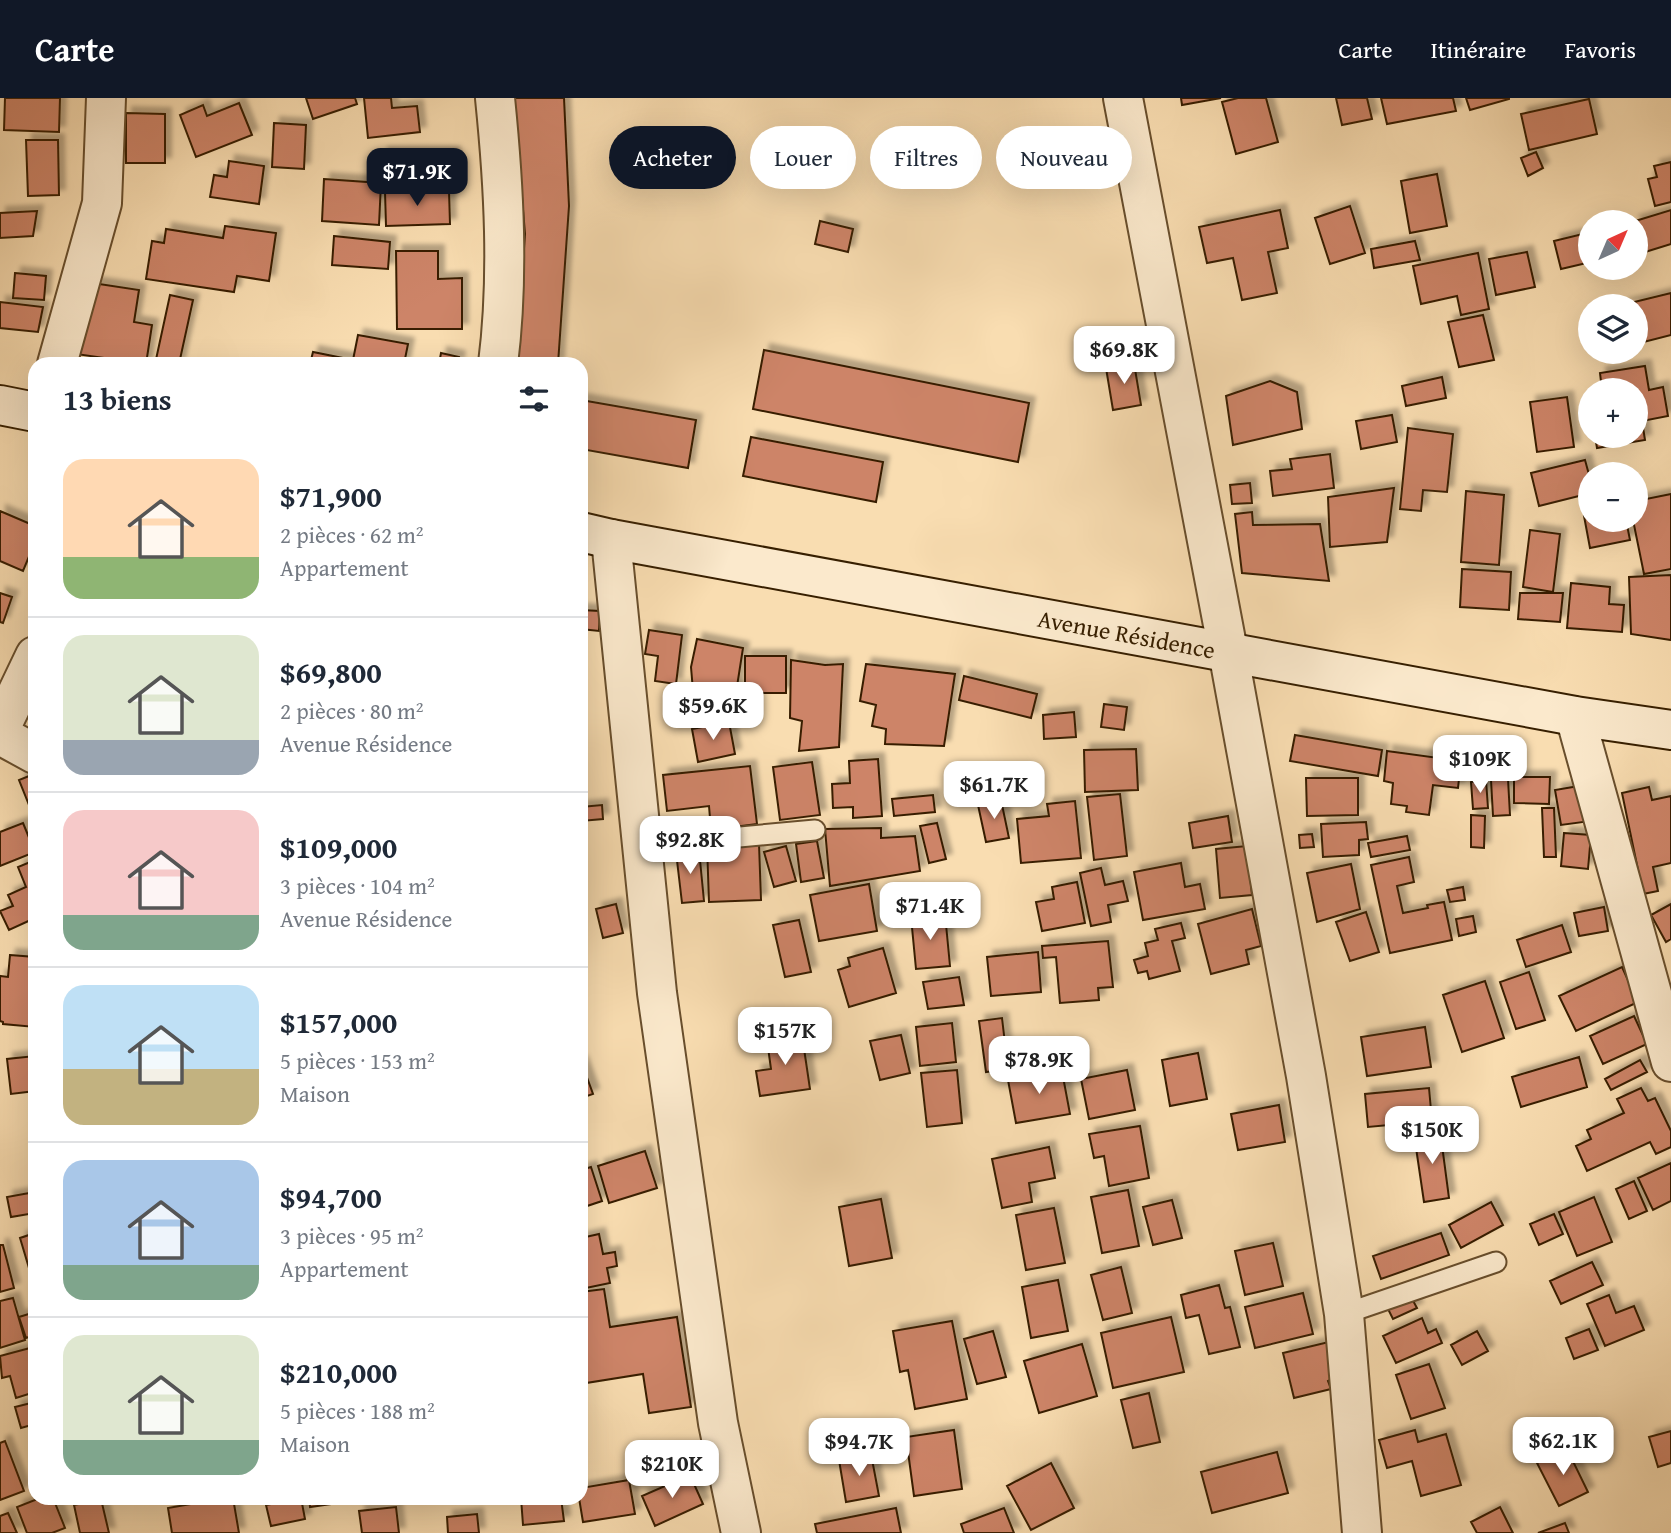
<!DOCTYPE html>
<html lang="fr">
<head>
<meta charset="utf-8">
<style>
	:root { --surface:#fff; --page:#f6f6f7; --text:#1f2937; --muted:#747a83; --line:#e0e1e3; --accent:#111827 }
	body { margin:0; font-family:"Gentium Book Plus",serif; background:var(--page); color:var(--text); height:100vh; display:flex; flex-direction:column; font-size:26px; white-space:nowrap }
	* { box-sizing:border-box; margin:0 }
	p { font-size:23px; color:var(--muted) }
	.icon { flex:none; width:38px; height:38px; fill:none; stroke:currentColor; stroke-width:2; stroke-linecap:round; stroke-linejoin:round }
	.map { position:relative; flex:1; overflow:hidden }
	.details { position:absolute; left:28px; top:259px; width:560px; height:1148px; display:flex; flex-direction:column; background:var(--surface); border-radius:21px; box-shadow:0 7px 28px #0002 }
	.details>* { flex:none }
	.guide { position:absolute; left:609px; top:28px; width:665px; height:63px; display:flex; gap:14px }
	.needle { width:46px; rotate:44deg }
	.tools { position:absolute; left:1578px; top:112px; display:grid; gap:14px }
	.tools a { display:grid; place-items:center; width:70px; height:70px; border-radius:50%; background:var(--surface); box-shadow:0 7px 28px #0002; font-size:35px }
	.price { position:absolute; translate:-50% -60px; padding:0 16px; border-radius:14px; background:#fff; color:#222; font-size:23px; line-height:46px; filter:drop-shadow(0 2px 4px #0008) }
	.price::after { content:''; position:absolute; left:50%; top:42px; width:21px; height:16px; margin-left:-10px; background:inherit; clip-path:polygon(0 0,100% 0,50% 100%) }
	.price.active { background:var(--accent); color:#fff }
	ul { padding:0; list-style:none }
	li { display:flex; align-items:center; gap:21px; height:175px; padding:0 35px }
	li+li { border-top:2px solid var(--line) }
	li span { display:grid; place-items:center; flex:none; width:196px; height:140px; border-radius:21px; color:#555 }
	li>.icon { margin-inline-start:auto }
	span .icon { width:84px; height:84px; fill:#fffc; stroke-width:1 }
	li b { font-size:30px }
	h2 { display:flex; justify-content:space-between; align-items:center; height:84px; padding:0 35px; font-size:30px }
	.pill { padding:0 24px; border-radius:32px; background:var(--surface); box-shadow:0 7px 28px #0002; font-size:24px; line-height:63px }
	.pill.active { background:var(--accent); color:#fff }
	header { display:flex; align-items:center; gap:42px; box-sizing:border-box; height:98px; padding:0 35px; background:var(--accent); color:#fff }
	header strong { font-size:33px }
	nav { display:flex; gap:38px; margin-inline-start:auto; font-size:24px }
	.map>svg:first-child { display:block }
	.building { fill:#cd8467; stroke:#371f00; stroke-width:2; filter:url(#shadow) }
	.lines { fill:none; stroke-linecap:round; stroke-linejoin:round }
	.service-casing { stroke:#684e2c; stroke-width:23 }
	.minor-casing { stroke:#684e2c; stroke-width:42 }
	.secondary-casing { stroke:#371f00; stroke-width:42 }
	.service { stroke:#fbe9cc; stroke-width:19 }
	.minor { stroke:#fbe9cc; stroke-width:38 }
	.secondary { stroke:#fbe9cc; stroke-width:38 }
	.labels { text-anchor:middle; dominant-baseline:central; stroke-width:6; stroke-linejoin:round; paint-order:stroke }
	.street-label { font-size:24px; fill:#371f00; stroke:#fbe9cc }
</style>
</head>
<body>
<header>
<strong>Carte</strong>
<nav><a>Carte</a><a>Itinéraire</a><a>Favoris</a></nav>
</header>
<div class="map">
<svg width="1671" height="1435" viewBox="0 0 1671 1435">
	<defs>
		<filter id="shadow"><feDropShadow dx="6" dy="-6" stdDeviation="2" flood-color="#0004"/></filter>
	</defs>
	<rect width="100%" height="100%" fill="#f9ddb1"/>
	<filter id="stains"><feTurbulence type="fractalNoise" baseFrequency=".00286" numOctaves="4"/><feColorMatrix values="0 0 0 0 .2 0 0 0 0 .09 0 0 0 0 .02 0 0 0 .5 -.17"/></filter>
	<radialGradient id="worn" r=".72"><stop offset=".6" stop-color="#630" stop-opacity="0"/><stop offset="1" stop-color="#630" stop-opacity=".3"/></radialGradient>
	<!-- building -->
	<path class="building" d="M5,0H60L59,34L4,32Z
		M306,0H355L357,6L313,21Z
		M364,0H391L392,10L417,8L420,34L368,40Z
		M514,0H564L569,108L558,266H516L525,136Z
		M1181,0H1221L1182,7Z
		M1238,0H1266L1278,44L1236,56L1222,4Z
		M1336,0H1367L1372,21L1342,27Z
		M1381,0H1453L1456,13L1387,26Z
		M1466,0H1509V1L1470,12Z
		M1589,1L1597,36L1529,52L1521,16Z
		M239,5L252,37L196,59L180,17L203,7L207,18Z
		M126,15L165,16V65H126Z
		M274,25L306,27L304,71L272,69Z
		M26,42H58L59,97L28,98Z
		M1536,54L1543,70L1528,78L1521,60Z
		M382,55H454V79H383Z
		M229,63L264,68L259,106L210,99L214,77L227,79Z
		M1671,64V104L1655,108L1648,81L1657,79L1654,68Z
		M1437,76L1447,128L1410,135L1401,83Z
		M324,81L381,85L379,127L322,123Z
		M424,93H449L450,126L386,128L385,94Z
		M1350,108L1365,155L1330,166L1315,120Z
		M1280,112L1288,150L1268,154L1277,195L1242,202L1233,160L1207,165L1199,129Z
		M1671,112V146L1642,155L1636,139V124H1632Z
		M37,113L33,138L0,140V115Z
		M820,123L853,131L848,154L815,146Z
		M225,128L276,135L269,183L237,178L234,194L146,181L152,143L164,145L166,131L223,140Z
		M1591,134V164L1561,171L1554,143Z
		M334,138L390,144L388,171L332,167Z
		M1415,143L1420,162L1374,170L1371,151Z
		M396,153H438V181L462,180V231H397Z
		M1527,154L1535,189L1496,197L1489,161Z
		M1478,155L1489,211L1461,217L1457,198L1421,206L1413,168Z
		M15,175L46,178L44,202L13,200Z
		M86,184L139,192L134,224L152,227L146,266L76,256Z
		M1671,195V237L1636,246V208L1622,207Z
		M170,197L193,202L179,266H155Z
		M0,204L43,209L38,234L0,230Z
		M1483,217L1494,262L1459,269L1448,224Z
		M358,237L408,246L404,266H310L313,254L353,262Z
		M764,252L1029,305L1018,364L753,311Z
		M441,255L459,259L458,266H439Z
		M1134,265L1141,307L1113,312L1106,270Z
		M1645,268L1649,292L1663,289L1668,318L1642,323L1645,342L1597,350L1595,338H1636V292H1602L1600,275Z
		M1442,279L1446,300L1406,308L1402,288Z
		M1270,283L1297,294L1302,331L1233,347L1226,298Z
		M1567,299L1574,349L1537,354L1530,304Z
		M581,302L696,322L688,370L581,351Z
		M1392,317L1397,344L1361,351L1356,323Z
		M1408,330L1453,336L1447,394L1423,392L1421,413L1400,411Z
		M751,339L883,364L876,404L743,378Z
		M1330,356L1334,390L1273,398L1270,373L1292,371L1290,361Z
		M1585,362L1591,384V395L1539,408L1531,375Z
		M1250,385L1252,405L1232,406L1230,387Z
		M1394,390L1387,444L1330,449L1328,399Z
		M1466,393L1504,397L1499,467L1461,464Z
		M1671,396V471L1644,476L1633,422H1636V403Z
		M0,413L35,428V444L23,473L0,463Z
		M1252,414L1253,427L1320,426L1329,483L1242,475L1235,416Z
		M1591,416V422H1626L1630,442L1590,450L1584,418Z
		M1530,432L1560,436L1553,494L1523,489Z
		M1462,471L1511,474L1509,512L1460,509Z
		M1671,477V542L1631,536L1629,479Z
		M1571,485L1610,489L1609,506L1624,507L1622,534L1567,530Z
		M0,495L12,499L3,525L0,524Z
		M1520,495H1563L1560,524L1518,521Z
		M581,512L600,513L599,533L581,531Z
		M649,532L682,537L676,586L655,583L658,558L645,556Z
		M697,541L743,550L736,595L693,593L691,569Z
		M745,558H786V595H745Z
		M791,562L825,567L843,566L839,649L799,653L802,623L790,620Z
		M866,566L955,576L944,648L885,646L886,631L872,628L876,607L860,603Z
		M964,578L1037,596L1031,620L959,602Z
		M1104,606L1127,609L1124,632L1101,629Z
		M1074,614L1076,639L1044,641L1043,617Z
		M729,624L735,656L698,664L692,631Z
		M1295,637L1382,652L1378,678L1290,663Z
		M1136,651L1138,692L1085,694L1084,652Z
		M1387,653L1461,663L1458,690L1433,687L1429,717L1406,714L1407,708L1391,706L1393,685L1384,683Z
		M878,661L882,718L853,720V709L833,710L832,686L850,685L849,663Z
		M812,664L820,717L780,722L773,669Z
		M750,668L757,726L711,732L709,708L667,713L663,677Z
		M34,676L35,677V722L19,682Z
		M1514,679H1550L1549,706L1514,705Z
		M1306,680H1358V717L1307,718Z
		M1508,681L1510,717L1493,718L1491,682Z
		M1486,682L1488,710L1473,711L1471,684Z
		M1585,687L1591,723L1561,727L1555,692Z
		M1649,689L1652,702L1671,698V765L1653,769L1658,793L1643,796L1622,695Z
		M1120,696L1127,758L1094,762L1087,699Z
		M933,697L935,714L894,718L892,701Z
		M1001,702L1009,740L986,744L978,707Z
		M1075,703L1081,760L1021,765L1017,721L1049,718L1047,706Z
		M602,707L603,721L581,723V709Z
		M1542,710H1554L1556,759H1544Z
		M1471,717L1485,718L1484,750L1471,749Z
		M1228,718L1232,744L1193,750L1189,725Z
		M1366,724L1368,741L1359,742V757L1323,759L1321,726Z
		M23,725L35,754L0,768V734Z
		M937,725L946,761L929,765L920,728Z
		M881,730V740L915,738L920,773L830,788L825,731Z
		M1564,735L1591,737L1588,771L1561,768Z
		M1312,736L1314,749L1300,750L1299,737Z
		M1407,738L1410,752L1371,759L1368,745Z
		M817,743L824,780L801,784L796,746Z
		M759,746L761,802L709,804L707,748Z
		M786,748L796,783L774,789L764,754Z
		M1247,748L1252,797L1220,800L1216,751Z
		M699,752L704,803L682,805L676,754Z
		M1409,759L1414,784L1397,788L1403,815L1428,810L1427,807L1444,804L1452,842L1390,855L1371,767Z
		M35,762V820L9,832L0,813L13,808L8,797L26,789L18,769Z
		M1181,765L1185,789L1200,786L1205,811L1143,822L1134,774Z
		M1351,766L1360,811L1317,824L1307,775Z
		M1101,770L1105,787L1123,783L1128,803L1108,807L1111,824L1091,828L1080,775Z
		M1077,784L1085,825L1042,833L1036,804L1054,801L1052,789Z
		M869,786L877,833L819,843L810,797Z
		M1463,789L1465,802L1450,804L1447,792Z
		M616,806L623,835L603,840L596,811Z
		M1671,806V841L1666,844L1651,817Z
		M1604,809L1608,833L1579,838L1574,815Z
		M1252,811L1261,848L1246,852L1249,866L1211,876L1198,826Z
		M1366,814L1379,854L1350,863L1336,824Z
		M945,816L950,868L916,871L911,819Z
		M1473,818L1476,834L1459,838L1456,821Z
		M799,822L811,874L785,879L773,827Z
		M1181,825L1185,840L1172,843L1180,873L1149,881L1147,873L1138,875L1134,862L1148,858L1145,845L1158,842L1155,831Z
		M1562,827L1571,854L1526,869L1517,842Z
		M1108,843L1113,889L1098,890L1099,902L1060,905L1056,859L1043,860L1042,848Z
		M883,850L896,895L849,909L838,872L850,868L848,860Z
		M1038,854L1041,894L991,898L987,859Z
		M10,857L35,859V929L3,926V924L0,923V878L8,879Z
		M1622,869L1638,904L1576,933L1559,898Z
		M1529,874L1545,922L1516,931L1500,884Z
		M959,879L964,907L928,911L923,884Z
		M1485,883L1504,940L1462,954L1443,897Z
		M1634,918L1647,946L1603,966L1590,938Z
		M1002,920L1008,971L986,974L979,923Z
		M952,925L956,964L920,968L916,929Z
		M1425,929L1431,969L1367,978L1361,939Z
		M802,937L810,991L760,998L756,973L771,971L767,942Z
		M901,937L910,975L880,982L870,943Z
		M1198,955L1207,1001L1170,1008L1162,962Z
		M35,958V993L11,996L7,961Z
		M1579,959L1587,989L1521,1009L1512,979Z
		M1640,962L1647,974L1611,992L1605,981Z
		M581,963L593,996L581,1000Z
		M1061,968L1070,1016L1016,1025L1008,982L1032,978L1031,974Z
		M957,972L962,1025L927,1029L921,975Z
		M1127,972L1135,1012L1089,1021L1081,981Z
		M1429,990L1432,1023L1368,1029L1365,996Z
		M1641,990L1648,1003L1655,1000L1671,1033V1049L1656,1056L1650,1044L1587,1073L1576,1048L1591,1041L1587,1032L1624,1015L1617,1001Z
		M1279,1007L1285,1044L1238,1052L1231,1016Z
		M1140,1028L1149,1080L1109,1088L1104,1058L1094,1060L1089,1036Z
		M1440,1032L1449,1100L1424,1104L1414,1036Z
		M1049,1049L1055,1080L1029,1085L1032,1104L1002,1110L992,1061Z
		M645,1053L657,1090L609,1105L598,1068Z
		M1671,1065V1103L1653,1112L1638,1080Z
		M591,1069L602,1103L581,1110V1072Z
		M1634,1083L1647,1113L1629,1121L1616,1091Z
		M1128,1092L1139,1148L1102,1155L1091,1099Z
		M35,1094V1115L11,1119L7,1099Z
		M1594,1099L1612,1144L1577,1158L1559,1114Z
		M881,1101L892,1160L849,1168L839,1109Z
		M1172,1102L1182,1140L1153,1147L1143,1109Z
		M1491,1104L1503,1127L1461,1150L1449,1127Z
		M1054,1110L1065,1165L1026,1172L1016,1117Z
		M1554,1116L1563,1136L1539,1147L1530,1126Z
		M35,1135V1169L29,1170L20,1140Z
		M1441,1135L1449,1157L1381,1181L1373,1158Z
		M599,1136L603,1156L615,1154L617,1168L607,1170L610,1185L581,1191V1140Z
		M1273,1145L1283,1188L1245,1197L1235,1153Z
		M0,1147H3L14,1190L0,1194Z
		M1592,1164L1603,1187L1561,1206L1550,1183Z
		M1121,1169L1132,1215L1103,1222L1091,1177Z
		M1058,1182L1068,1233L1031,1240L1022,1189Z
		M1219,1187L1225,1210L1230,1209L1240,1249L1209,1256L1199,1217L1186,1220L1181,1197Z
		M604,1191L610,1229L677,1219L691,1309L649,1315L643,1276L586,1285L581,1253V1194Z
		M1303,1195L1313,1236L1255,1250L1245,1209Z
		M1609,1197L1616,1215L1634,1208L1644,1232L1605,1248L1587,1206Z
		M1411,1199L1417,1210L1393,1221L1388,1211Z
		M13,1200L25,1242L0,1250V1203Z
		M35,1214V1237L26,1240L19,1219Z
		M1171,1219L1184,1274L1113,1290L1101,1235Z
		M1422,1220L1428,1235L1436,1231L1442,1245L1396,1265L1383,1238Z
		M952,1223L967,1301L915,1311L908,1272L900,1274L893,1233Z
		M1589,1231L1598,1252L1574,1261L1566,1240Z
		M993,1233L1006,1279L977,1286L964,1241Z
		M1477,1233L1488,1253L1462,1267L1451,1247Z
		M1333,1243L1337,1278L1328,1283L1331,1291L1294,1300L1283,1255Z
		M1082,1246L1097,1298L1039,1315L1024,1263Z
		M30,1250L35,1266V1294L16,1300L10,1278L2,1280L0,1258Z
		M1429,1266L1445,1310L1411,1321L1396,1277Z
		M1149,1295L1160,1344L1133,1350L1121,1302Z
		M35,1304V1326L21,1330L15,1309Z
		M954,1332L962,1391L914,1398L906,1339Z
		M1415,1332L1418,1344L1446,1336L1461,1387L1421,1398L1412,1363L1387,1370L1379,1342Z
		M1671,1333V1365L1658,1369L1649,1339Z
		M897,1340L901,1358L876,1362L873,1344Z
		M5,1343L24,1393L0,1402V1345Z
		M1567,1351L1588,1394L1559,1408L1537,1365Z
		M1277,1354L1288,1395L1212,1415L1201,1374Z
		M871,1356L879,1398L846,1404L839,1362Z
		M1051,1365L1074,1410L1031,1432L1007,1388Z
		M690,1377L703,1406L655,1428L642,1398Z
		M629,1382L635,1416L583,1424L579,1400L581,1390Z
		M40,1400H53L65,1430L52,1435H27L17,1409Z
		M225,1400H233L239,1435H172L168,1410Z
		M301,1400L305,1421L271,1428L266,1407Z
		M309,1400H346V1404L310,1409Z
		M521,1400H561L564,1423L523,1427Z
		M101,1401L109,1435H80L74,1407Z
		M396,1409L399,1435H362L359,1413Z
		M1500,1409L1513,1435H1477L1471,1424Z
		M896,1410L901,1435H817L815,1426Z
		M1004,1410L1014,1435H964L961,1426Z
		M8,1415L17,1435H0V1418Z
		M477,1416L479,1435H448L447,1419Z
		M1565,1425L1569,1435H1538Z"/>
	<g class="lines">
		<defs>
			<path id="service" d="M642,748L815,732
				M1344,1216L1496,1164"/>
			<path id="minor" d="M495,0C504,88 509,179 498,266
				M1123,0L1228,553L1306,978L1344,1216L1362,1435
				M57,266L102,105L106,0
				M611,441L657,895L718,1325L741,1435
				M1575,618L1671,964
				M0,631L35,558
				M0,637L35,656"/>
			<g id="secondary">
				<path d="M0,307L35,314"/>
				<path id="s1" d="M581,434L611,441L1575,618L1671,632"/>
			</g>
		</defs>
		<!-- service casing -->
		<use href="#service" class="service-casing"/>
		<!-- minor casing -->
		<use href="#minor" class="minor-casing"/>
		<!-- secondary casing -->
		<use href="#secondary" class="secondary-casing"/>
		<!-- service -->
		<use href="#service" class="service"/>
		<!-- minor -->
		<use href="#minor" class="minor"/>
		<!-- secondary -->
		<use href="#secondary" class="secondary"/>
	</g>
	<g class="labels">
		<!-- street labels -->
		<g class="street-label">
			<text stroke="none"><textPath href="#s1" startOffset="555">Avenue Résidence</textPath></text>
		</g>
	</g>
	<rect width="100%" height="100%" filter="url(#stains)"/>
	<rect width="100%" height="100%" fill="url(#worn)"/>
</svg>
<div class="tools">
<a><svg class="needle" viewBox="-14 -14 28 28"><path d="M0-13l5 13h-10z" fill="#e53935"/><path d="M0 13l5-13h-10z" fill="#747a83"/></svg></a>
<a><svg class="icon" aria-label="layers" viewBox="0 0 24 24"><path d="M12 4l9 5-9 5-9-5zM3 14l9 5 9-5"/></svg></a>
<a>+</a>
<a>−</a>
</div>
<b class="price active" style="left:417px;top:110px">$71.9K</b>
<b class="price" style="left:1124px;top:288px">$69.8K</b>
<b class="price" style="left:713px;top:644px">$59.6K</b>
<b class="price" style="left:1480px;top:697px">$109K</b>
<b class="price" style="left:994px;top:723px">$61.7K</b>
<b class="price" style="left:690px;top:778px">$92.8K</b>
<b class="price" style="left:930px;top:844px">$71.4K</b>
<b class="price" style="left:785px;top:969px">$157K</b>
<b class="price" style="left:1039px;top:998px">$78.9K</b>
<b class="price" style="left:1432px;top:1068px">$150K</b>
<b class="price" style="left:1563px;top:1379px">$62.1K</b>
<b class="price" style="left:859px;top:1380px">$94.7K</b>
<b class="price" style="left:672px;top:1402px">$210K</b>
<div class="guide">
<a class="pill active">Acheter</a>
<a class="pill">Louer</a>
<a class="pill">Filtres</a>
<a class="pill">Nouveau</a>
</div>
<section class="details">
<h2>13 biens<svg class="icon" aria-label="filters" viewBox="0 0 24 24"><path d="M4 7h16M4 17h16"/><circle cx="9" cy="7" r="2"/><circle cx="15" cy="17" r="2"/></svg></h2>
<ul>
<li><span style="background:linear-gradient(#ffd9b3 70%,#8fb573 0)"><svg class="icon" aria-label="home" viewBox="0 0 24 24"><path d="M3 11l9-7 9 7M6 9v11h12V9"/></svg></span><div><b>$71,900</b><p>2 pièces · 62 m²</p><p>Appartement</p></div></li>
<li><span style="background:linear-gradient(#dfe7d0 75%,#9aa5b1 0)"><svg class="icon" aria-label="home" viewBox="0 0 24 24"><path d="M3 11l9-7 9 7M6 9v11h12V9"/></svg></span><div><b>$69,800</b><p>2 pièces · 80 m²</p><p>Avenue Résidence</p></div></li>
<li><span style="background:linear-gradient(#f6c9c9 75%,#7fa58c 0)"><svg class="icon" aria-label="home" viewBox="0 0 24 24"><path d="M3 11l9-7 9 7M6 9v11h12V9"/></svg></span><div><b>$109,000</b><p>3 pièces · 104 m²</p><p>Avenue Résidence</p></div></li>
<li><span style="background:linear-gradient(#bfe0f5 60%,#c2b280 0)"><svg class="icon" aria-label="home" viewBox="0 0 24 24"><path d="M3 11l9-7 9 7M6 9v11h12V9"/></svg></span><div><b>$157,000</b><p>5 pièces · 153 m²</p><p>Maison</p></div></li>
<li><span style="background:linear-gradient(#a9c7e8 75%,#7fa58c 0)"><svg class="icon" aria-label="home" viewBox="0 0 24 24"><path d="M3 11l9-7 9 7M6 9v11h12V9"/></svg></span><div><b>$94,700</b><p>3 pièces · 95 m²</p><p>Appartement</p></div></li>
<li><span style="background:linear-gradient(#dfe7d0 75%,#7fa58c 0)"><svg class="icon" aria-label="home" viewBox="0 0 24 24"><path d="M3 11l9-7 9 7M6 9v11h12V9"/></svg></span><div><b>$210,000</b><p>5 pièces · 188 m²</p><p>Maison</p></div></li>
</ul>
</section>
</div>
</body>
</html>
